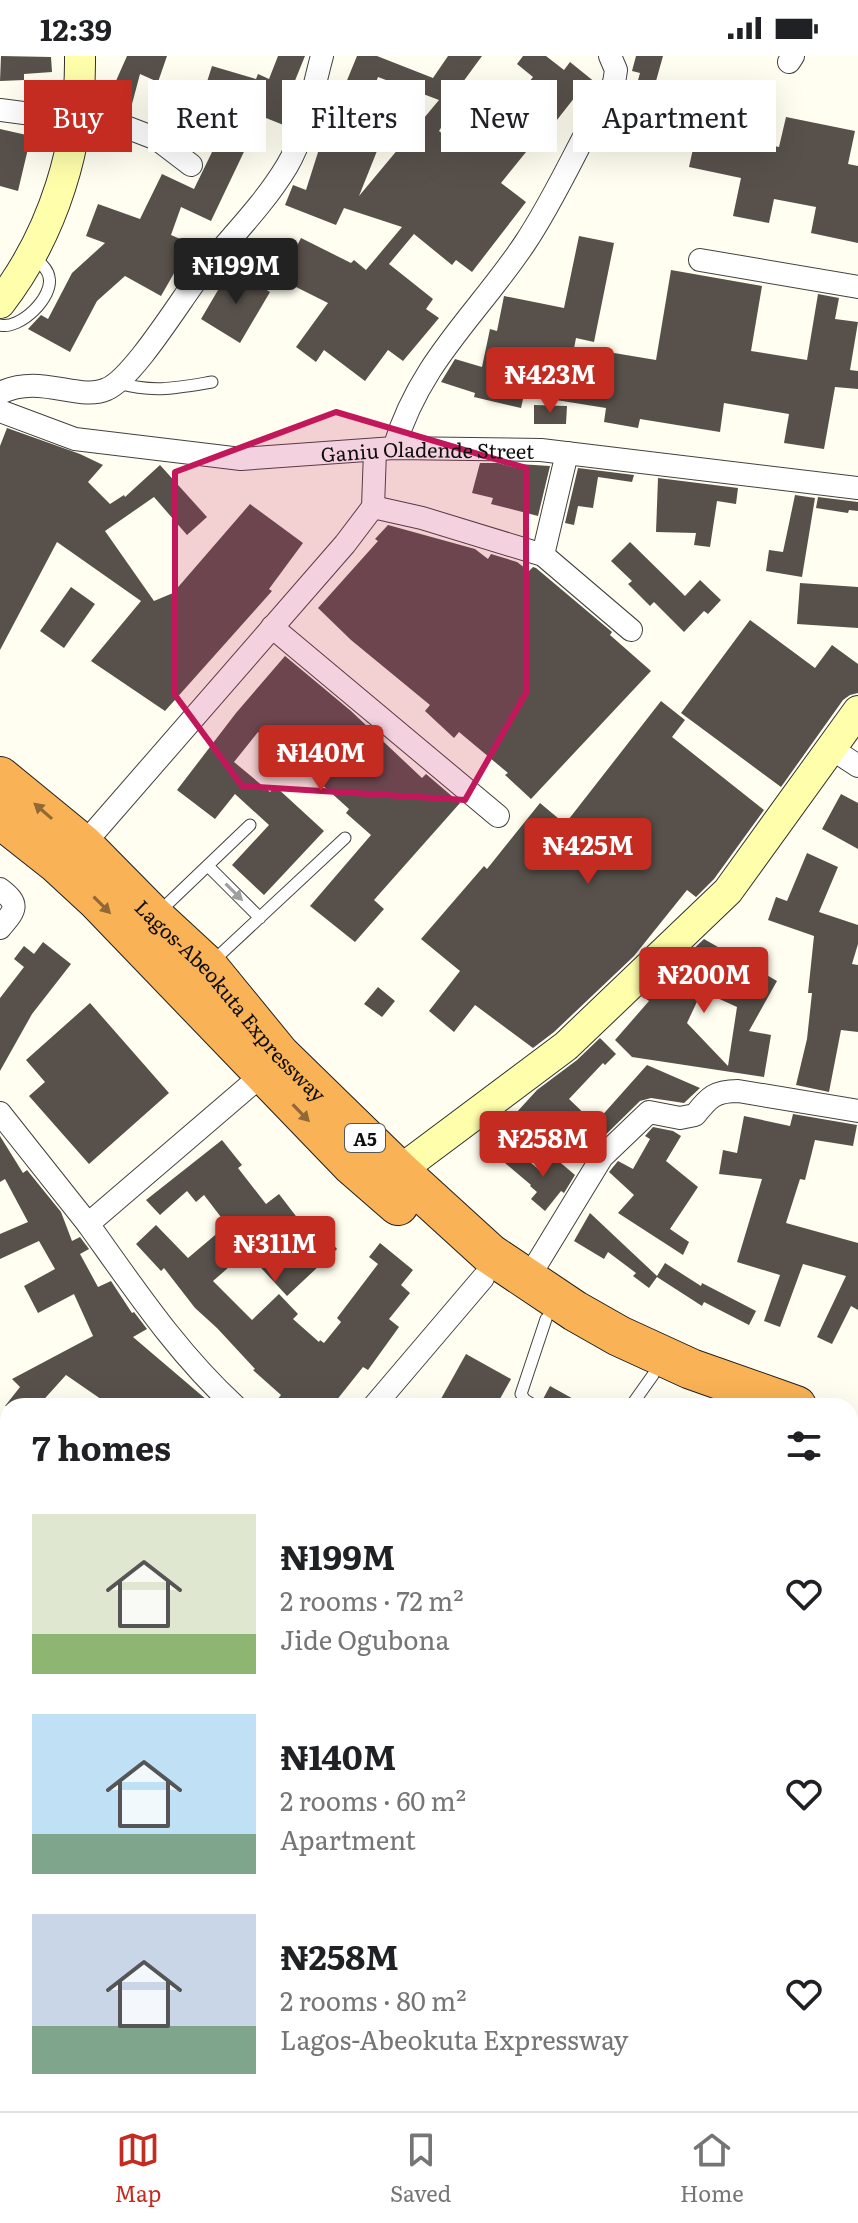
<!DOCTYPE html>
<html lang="en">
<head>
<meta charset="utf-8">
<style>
	:root { --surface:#fff; --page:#f2f2f2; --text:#202124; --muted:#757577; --line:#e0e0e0; --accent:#c42c21 }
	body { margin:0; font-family:Literata,serif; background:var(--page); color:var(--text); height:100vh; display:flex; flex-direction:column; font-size:30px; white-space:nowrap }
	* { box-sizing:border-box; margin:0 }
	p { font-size:26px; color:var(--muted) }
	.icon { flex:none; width:44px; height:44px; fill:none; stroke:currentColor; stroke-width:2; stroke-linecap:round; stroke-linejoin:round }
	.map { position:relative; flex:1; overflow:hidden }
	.panel { position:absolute; left:0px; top:1342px; width:858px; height:714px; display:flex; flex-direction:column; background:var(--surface); border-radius:24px 24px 0 0; box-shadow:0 8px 32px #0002 }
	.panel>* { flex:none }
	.guide { position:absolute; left:24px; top:24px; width:810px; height:72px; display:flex; gap:16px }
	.price { position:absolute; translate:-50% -68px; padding:0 18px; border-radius:8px; background:var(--accent); color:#fff; font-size:26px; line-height:52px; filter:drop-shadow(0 2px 4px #0008) }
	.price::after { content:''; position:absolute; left:50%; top:48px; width:24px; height:18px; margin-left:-12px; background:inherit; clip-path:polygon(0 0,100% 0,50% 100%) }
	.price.selected { background:#222; color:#fff }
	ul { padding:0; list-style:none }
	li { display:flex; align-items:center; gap:24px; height:200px; padding:0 32px }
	li span { display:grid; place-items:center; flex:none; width:224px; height:160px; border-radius:0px; color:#555 }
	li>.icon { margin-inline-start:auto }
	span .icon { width:96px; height:96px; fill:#fffc; stroke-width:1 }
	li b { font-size:34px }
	h2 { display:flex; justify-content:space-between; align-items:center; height:96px; padding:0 32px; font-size:34px }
	.chip { padding:0 28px; border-radius:0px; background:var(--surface); box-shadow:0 8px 32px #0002; font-size:28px; line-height:72px }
	.chip.selected { background:var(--accent); color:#fff }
	.status { display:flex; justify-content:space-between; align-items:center; height:56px; padding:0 40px; background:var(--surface); direction:ltr }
	.status svg { height:22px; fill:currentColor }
	.menu { display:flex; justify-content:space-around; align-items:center; height:112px; border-top:2px solid var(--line); background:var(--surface); font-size:22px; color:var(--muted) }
	.menu a { display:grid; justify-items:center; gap:4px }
	.menu .selected { color:var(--accent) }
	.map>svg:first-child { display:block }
	.building { fill:#58514b; fill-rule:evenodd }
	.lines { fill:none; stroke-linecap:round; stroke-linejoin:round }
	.lane-casing { stroke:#424242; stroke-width:13 }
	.street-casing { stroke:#424242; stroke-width:24 }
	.secondary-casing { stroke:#313131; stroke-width:32 }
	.highway-casing { stroke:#202020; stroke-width:42 }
	.lane { stroke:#fff; stroke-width:11 }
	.street { stroke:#fff; stroke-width:22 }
	.secondary { stroke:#ffffab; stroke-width:30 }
	.highway { stroke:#f9b255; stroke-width:40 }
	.oneway { fill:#906936 }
	.oneway2 { fill:#9f9f9f }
	.marked { fill:#c2185b; fill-opacity:0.2; stroke:#c2185b; stroke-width:6; stroke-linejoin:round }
	.labels { text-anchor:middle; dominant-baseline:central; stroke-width:8; stroke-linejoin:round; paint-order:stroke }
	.shield { fill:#fff; stroke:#575757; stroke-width:2 }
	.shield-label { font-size:18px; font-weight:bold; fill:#0f0f0f }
	.street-label { font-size:20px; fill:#0f0f0f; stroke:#fff }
</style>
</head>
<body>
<div class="status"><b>12:39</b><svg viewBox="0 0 49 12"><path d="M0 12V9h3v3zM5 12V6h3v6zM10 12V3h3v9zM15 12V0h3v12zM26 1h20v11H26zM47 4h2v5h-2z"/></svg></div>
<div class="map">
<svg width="858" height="2055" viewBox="0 0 858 2055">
	<rect width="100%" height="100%" fill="#fffef0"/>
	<!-- building -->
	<path class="building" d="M1,0L51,1L52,16L24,18V24L0,25Z
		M127,0H167L158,26L140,18L132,48L108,41L112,26L115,27Z
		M278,0H305L292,32L299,34L286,70L261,60L211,165L181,151L171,179L194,189L183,214L177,212L161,240L125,220L97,245L70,296L28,273L41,259L48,263L72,217L105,187L86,180L98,148L140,163L162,118L194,133L212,96L203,91L214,67L199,61L203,49L200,48L212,10L256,23L258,18L269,23Z
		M357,0H377L433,22L448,0H482L460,30L465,34L439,75L465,96L485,71L490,75L533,21L517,8L523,0H546L564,14L570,6L596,27L584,48L575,41L542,83L539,80L501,127L526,146L472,216L456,204L452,209L414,178L389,208L433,243L426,253L439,262L403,305L388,294L365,325L324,294L316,306L296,291L328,247L280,223L301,182L351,207L354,204L366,214L402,171L344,152L336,169L285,149L293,129L306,134L320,90L330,93L342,58L338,56L346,36L343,34ZM378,21L439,44L359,140L391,60L367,50Z
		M636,0H663L656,25L671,29L668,37L672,38L668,56L632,46L640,17L632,15Z
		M716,33L755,41L746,84L779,91L786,61L855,75L848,108L858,110V187L811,177L816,151L774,143L769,167L733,160L741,122L689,111L696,79L706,81Z
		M0,73L31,80L18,135L0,130Z
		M579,180L614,187L594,286L576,282L569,319L530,312L521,352L474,341L475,337L441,326L455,303L482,311L490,273L497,275L504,240L564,252Z
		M231,212L270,236L240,287L201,263Z
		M671,214L762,230L751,295L807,304L818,238L839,242L835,263L858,266L850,314L858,315V333L835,331L824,393L784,387L789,358L724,347L720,376L640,363L638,372L604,366L606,352L556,344L559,324L598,330L599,325L609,327L614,297L656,304Z
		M534,349L567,350L566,368H534Z
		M7,372L80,398L103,409L88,426L110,448L124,439L125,441L160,409L207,461L187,479L154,441L105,475L154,545L173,537L250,448L303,487L269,533L272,535L165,655L91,605L141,545L57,486L0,594V390Z
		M480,407H498L517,412L518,408L550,410L538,460L491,448L493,442L472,437Z
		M578,412L634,419L632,426L598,421L593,452L578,450L574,469L565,467Z
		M658,422L738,432L736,448L717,445L710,491L694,489L696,477L656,476Z
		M795,439L815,442L802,521L766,515L769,494L783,496Z
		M818,441L858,446V455L849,454L848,457L816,452Z
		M388,469L475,493L488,503L491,498L517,506L529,515L533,511L536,512L612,576L610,579L651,615L531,743L505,719L508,717L459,676L454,682L425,655L430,649L351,584L318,552L378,485L375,483Z
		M630,486L685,540L700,524L721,544L708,558L704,555L684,576L654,546L650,550L628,528L632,525L611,505Z
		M800,527L858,531V572L797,568Z
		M71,531L95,548L64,592L40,575Z
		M750,564L815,612L832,589L858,608V637L850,639L843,644L781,731L681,657Z
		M285,600L351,655L422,722L426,718L460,747L374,844L384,853L355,886L310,850L371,779L346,757L349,753L307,715L258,676L234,706L270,736L275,730L324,775L264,839L232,809L269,769L235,738L215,763L177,734L236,657Z
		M661,645L685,664L672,681L764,754L714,823L696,841L687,834L634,900L554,976L533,992L475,949L454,976L429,955L460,915L421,883L484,810L487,813L540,747L565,768Z
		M841,738L858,747V793L822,773Z
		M807,797L838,811L819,856L858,869V888L852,908L858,909V976L841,974L829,1036L796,1029L807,983L812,937H808L814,880L768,864L776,841L787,845Z
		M704,883L777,925L749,975L771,979L764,1021L632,1001L615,984L649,945L643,941L654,931L658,934L669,916ZM702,935L737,951L728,1010L687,967Z
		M43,886L71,908L32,958L0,1015V942L24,911L14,903L24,890L34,898Z
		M378,931L395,945L382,961L364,948Z
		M90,947L169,1037L89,1108L29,1040L45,1026L26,1004Z
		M600,982L616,998L605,1009L603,1007L569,1043L593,1066L596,1062L598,1064L647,1009L700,1032L684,1047L651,1042L640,1045L588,1096L551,1062L543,1070L531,1059L511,1084L498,1074L514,1055L516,1057L537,1034L577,1004Z
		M793,1058L857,1069L853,1090L815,1084L805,1124L800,1123L786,1167L858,1187V1254L851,1250L832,1288L817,1281L846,1220L803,1208L780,1271L764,1265L780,1219L737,1206L762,1123L719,1118L723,1094L737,1097L744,1060L790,1070Z
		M653,1071L673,1075L681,1080L666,1105L698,1131L670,1173L689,1186L683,1199L618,1157L634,1139L609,1116L618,1105L633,1113L650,1083L645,1080Z
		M0,1080L23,1117L27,1114L61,1156L72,1185L80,1181L89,1193L80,1198L98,1231L111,1225L132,1257L134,1256L147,1273L133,1281L214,1350H111L66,1319L38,1350H5L20,1331L12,1323L93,1280L74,1238L38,1257L24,1230L55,1213L39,1185L0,1203V1178L28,1166L5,1123L0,1126Z
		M222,1084L242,1109L238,1112L266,1148L279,1138L302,1168L309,1161L337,1193L287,1240L251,1201L247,1203L244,1198L213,1225L252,1264L279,1238L298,1258L293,1263L319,1286L320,1284L324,1287L341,1266L337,1262L378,1208L369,1201L380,1187L413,1214L401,1229L410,1237L389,1263L399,1271L368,1314L363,1311L332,1350H272L281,1339L253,1314L255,1313L217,1272L195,1252L164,1212L161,1215L136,1188L156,1169L188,1202L227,1169L204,1139L196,1146L187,1135L160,1159L146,1144Z
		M519,1097L543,1117L555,1102L575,1119L564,1137L561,1135L545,1155L531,1143L537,1136L530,1130L531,1129L505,1107Z
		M590,1157L657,1220L665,1207L701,1230L702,1227L756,1255L749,1269L704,1246L702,1250L657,1221L649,1232L633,1220L636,1217L608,1196L604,1203L574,1185Z
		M466,1298L511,1323L496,1350H437Z
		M550,1330L586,1350H543L542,1345Z"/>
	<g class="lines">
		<defs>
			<path id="lane" d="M0,269C20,274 54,241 49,221C48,213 39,206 34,200
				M118,327C154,337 176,332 212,326
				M208,810L260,862
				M158,857L250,769
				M211,907L345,782
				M535,1350L525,1344L521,1338L546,1263
				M631,1350L653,1319
				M787,2055L789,2048"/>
			<g id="street">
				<path d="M789,6L793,0"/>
				<path d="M79,53L157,83L191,109"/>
				<path d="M0,54L77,64"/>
				<path d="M700,204L858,231"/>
				<path d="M0,337C40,317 79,346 107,333C133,322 180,245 199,220C228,184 263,150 287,110C306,78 312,36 322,0"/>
				<path id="s1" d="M0,355L75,383L241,403L394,392L541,394L858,432"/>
				<path d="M394,392C420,305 477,259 525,187C559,136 582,79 614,27L616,14L610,0"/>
				<path d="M373,451L422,462L543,499L631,574"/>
				<path d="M543,499L567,397"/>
				<path d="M272,571L498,760"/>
				<path d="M832,693L858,710"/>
				<path d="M83,789L345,488L373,451L375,395"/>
				<path d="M0,833C21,849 15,854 0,872"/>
				<path d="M0,1057L88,1168"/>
				<path d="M527,1224L602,1101L649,1056L680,1062L695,1059C709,1041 715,1035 738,1035L858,1055"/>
				<path d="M235,1350C177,1297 134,1232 88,1168L263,1018"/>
				<path d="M374,1350L483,1222"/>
				<path d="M0,1463L8,1469"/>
				<path d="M0,1741L8,1747"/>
				<path d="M850,1747L858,1750"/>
				<path d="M0,1981L8,1985"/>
				<path d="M0,2029L8,2013"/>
				<path d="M161,2048L178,2055"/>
			</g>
			<path id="secondary" d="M0,247C54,177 81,88 80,0
				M399,1115L566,990L728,835L858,655"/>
			<g id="highway">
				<path id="s2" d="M0,721L83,789L154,861L207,910L279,998L399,1115L490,1198L575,1255L619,1280L691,1313L796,1350"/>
				<path d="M0,762L57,807L96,843L352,1109L398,1149"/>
				<path d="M850,1397L858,1400"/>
			</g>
		</defs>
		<!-- lane casing -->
		<use href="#lane" class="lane-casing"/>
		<!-- street casing -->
		<use href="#street" class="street-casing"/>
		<!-- secondary casing -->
		<use href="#secondary" class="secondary-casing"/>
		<!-- highway casing -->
		<use href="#highway" class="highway-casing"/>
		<!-- lane -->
		<use href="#lane" class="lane"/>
		<!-- street -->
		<use href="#street" class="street"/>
		<!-- secondary -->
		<use href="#secondary" class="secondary"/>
		<!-- highway -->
		<use href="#highway" class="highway"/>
	</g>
	<!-- one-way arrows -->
	<defs><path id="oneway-solid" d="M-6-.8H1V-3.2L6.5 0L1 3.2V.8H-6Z" transform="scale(2)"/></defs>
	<g class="oneway">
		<use href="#oneway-solid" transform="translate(43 755) rotate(-139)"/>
		<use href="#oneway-solid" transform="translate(102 849) rotate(45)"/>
		<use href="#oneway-solid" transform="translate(301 1057) rotate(46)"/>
	</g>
	<use class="oneway2" href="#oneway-solid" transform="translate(234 836) rotate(45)"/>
	<!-- marked area -->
	<path class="marked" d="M336,356L526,412V637L465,744L242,730L175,639V416Z"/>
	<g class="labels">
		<!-- shield labels -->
		<rect class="shield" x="345" y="1068" width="40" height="28" rx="6"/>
		<g class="shield-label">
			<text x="365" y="1082">A5</text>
		</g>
		<!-- street labels -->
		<g class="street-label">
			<text stroke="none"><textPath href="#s1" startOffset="434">Ganiu Oladende Street</textPath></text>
			<text stroke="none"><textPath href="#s2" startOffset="322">Lagos-Abeokuta Expressway</textPath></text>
		</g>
	</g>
</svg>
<b class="price selected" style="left:236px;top:250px">₦199M</b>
<b class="price" style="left:550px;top:359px">₦423M</b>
<b class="price" style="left:321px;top:737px">₦140M</b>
<b class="price" style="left:588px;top:830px">₦425M</b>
<b class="price" style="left:704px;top:959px">₦200M</b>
<b class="price" style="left:543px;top:1123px">₦258M</b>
<b class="price" style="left:275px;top:1228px">₦311M</b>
<div class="guide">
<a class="chip selected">Buy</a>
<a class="chip">Rent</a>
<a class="chip">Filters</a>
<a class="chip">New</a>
<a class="chip">Apartment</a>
</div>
<section class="panel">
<h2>7 homes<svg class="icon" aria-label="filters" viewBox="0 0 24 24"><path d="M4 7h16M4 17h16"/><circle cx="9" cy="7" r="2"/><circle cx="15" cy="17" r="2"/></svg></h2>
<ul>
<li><span style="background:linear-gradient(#dfe7d0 75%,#8fb573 0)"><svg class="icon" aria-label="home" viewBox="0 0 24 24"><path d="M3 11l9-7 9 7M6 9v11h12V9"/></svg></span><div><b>₦199M</b><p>2 rooms · 72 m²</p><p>Jide Ogubona</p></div><svg class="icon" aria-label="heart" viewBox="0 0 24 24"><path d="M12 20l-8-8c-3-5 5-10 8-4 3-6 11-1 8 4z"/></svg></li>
<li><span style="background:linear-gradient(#bfe0f5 75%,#7fa58c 0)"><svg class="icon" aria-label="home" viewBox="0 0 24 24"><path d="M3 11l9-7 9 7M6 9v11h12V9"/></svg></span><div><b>₦140M</b><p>2 rooms · 60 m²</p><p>Apartment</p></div><svg class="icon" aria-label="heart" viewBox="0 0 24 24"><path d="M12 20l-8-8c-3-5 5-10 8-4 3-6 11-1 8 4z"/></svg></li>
<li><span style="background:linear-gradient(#c9d6e8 70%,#7fa58c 0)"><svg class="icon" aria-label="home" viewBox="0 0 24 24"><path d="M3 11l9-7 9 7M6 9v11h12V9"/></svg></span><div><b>₦258M</b><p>2 rooms · 80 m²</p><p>Lagos-Abeokuta Expressway</p></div><svg class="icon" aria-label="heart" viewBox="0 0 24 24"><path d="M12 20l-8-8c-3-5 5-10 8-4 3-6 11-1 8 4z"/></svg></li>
</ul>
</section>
</div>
<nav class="menu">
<a class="selected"><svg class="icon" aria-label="map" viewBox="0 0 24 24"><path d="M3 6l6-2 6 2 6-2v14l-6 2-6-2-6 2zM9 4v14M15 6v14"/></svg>Map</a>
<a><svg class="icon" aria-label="saved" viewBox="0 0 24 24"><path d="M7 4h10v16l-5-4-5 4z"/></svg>Saved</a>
<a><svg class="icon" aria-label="home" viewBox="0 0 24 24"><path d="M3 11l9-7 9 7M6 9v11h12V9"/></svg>Home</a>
</nav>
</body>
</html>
